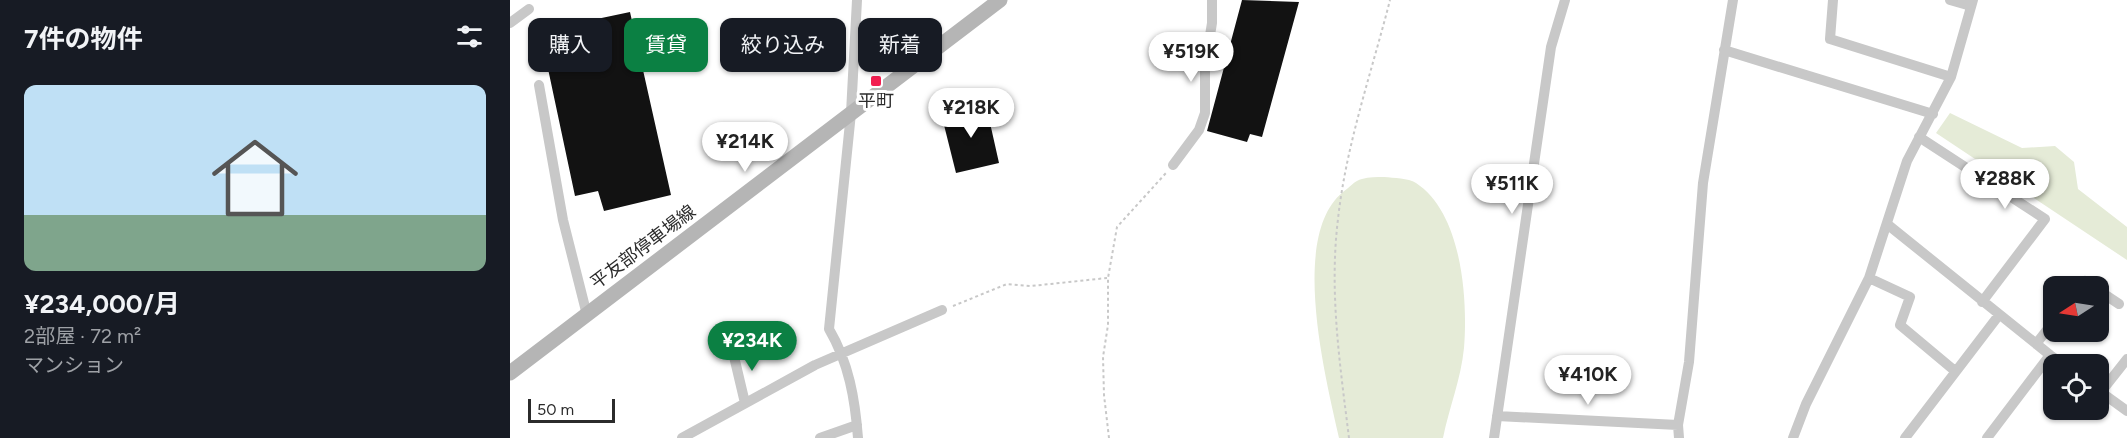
<!DOCTYPE html>
<html lang="ja">
<head>
<meta charset="utf-8">
<style>
	:root { --surface:#171b24; --page:#20242c; --text:#f1f3f6; --muted:#9ea1a6; --line:#363941; --accent:#0b8043 }
	body { margin:0; font-family:Figtree,"Noto Sans JP",sans-serif; background:var(--page); color:var(--text); height:100vh; display:flex; flex-direction:column; font-size:22px; white-space:nowrap }
	* { box-sizing:border-box; margin:0 }
	p { font-size:20px; color:var(--muted) }
	.icon { flex:none; width:33px; height:33px; fill:none; stroke:currentColor; stroke-width:2; stroke-linecap:round; stroke-linejoin:round }
	.map { position:relative; flex:1; overflow:hidden }
	.panel { display:flex; flex-direction:column; background:var(--surface); width:510px }
	.panel>* { flex:none }
	.guide { position:absolute; left:18px; top:18px; width:570px; height:54px; display:flex; gap:12px }
	.needle { width:39px; rotate:258deg }
	.tools { position:absolute; left:1533px; top:276px; display:grid; gap:12px }
	.tools a { display:grid; place-items:center; width:66px; height:66px; border-radius:12px; background:var(--surface); box-shadow:0 2px 4px #0004; font-size:30px }
	.scale { position:absolute; left:18px; bottom:15px; width:87px; box-sizing:border-box; padding-left:6px; border:3px solid #2b2b2b; border-top:0; font-size:16px; line-height:21px; white-space:nowrap; color:#2b2b2b; -webkit-text-stroke:4px #fff; paint-order:stroke }
	.price { position:absolute; translate:-50% -51px; padding:0 14px; border-radius:21px; background:#fff; color:#222; font-size:20px; line-height:39px; filter:drop-shadow(0 2px 3px #0008) }
	.price::after { content:''; position:absolute; left:50%; top:36px; width:18px; height:14px; margin-left:-9px; background:inherit; clip-path:polygon(0 0,100% 0,50% 100%) }
	.price.selected { background:var(--accent); color:#fff }
	ul { padding:0; list-style:none }
	li { display:grid; align-content:center; gap:12px; height:318px; padding:0 24px }
	li+li { border-top:2px solid var(--line) }
	li span { display:grid; place-items:center; height:186px; border-radius:12px; color:#555 }
	li>.icon { margin-inline-start:auto }
	span .icon { width:108px; height:108px; fill:#fffc; stroke-width:1 }
	li b { font-size:26px }
	h2 { display:flex; justify-content:space-between; align-items:center; height:72px; padding:0 24px; font-size:26px }
	.tag { padding:0 21px; border-radius:12px; background:var(--surface); box-shadow:0 2px 4px #0004; font-size:21px; line-height:54px }
	.tag.selected { background:var(--accent); color:#fff }
	main { display:flex; flex:1; min-height:0 }
	.map>svg:first-child { display:block }
	.green { fill:#e5ebd7 }
	.building { fill:#121212 }
	.lines { fill:none; stroke-linecap:round; stroke-linejoin:round }
	.path { stroke:#c8c8c8; stroke-width:2; stroke-dasharray:3 3; stroke-linecap:butt }
	.street { stroke:#c8c8c8; stroke-width:10 }
	.secondary { stroke:#b5b5b5; stroke-width:15 }
	.poi-dot { fill:#f21e50; stroke:#fff; stroke-width:2 }
	.labels { text-anchor:middle; dominant-baseline:central; stroke-width:6; stroke-linejoin:round; paint-order:stroke }
	.poi-label { font-size:18px; fill:#2b2b2b; stroke:#fff }
	.street-label { font-size:18px; fill:#2b2b2b; stroke:#fff }
</style>
</head>
<body>
<main>
<section class="panel">
<h2>7件の物件<svg class="icon" aria-label="filters" viewBox="0 0 24 24"><path d="M4 7h16M4 17h16"/><circle cx="9" cy="7" r="2"/><circle cx="15" cy="17" r="2"/></svg></h2>
<ul>
<li><span style="background:linear-gradient(#bfe0f5 70%,#7fa58c 0)"><svg class="icon" aria-label="home" viewBox="0 0 24 24"><path d="M3 11l9-7 9 7M6 9v11h12V9"/></svg></span><div><b>¥234,000/月</b><p>2部屋 · 72 m²</p><p>マンション</p></div></li>
</ul>
</section>
<div class="map">
<svg width="1617" height="438" viewBox="0 0 1617 438">
	<rect width="100%" height="100%" fill="#fff"/>
	<!-- green -->
	<path class="green" d="M1440,113L1512,148L1545,146L1564,162L1568,189L1617,227V260L1426,133Z
		M874,177C884,178 898,178 906,183C952,213 958,299 954,348C951,379 939,408 933,438H829C816,379 779,236 833,192C839,188 845,180 852,179C859,177 867,177 874,177Z"/>
	<!-- building -->
	<path class="building" d="M732,0L789,2L752,137L740,134L737,142L697,131Z
		M120,12L161,195L94,211L88,191L65,196L30,31Z
		M476,105L489,163L446,173L432,117Z"/>
	<g class="lines">
		<!-- path -->
		<path class="path" d="M443,306L497,284L521,286L597,278
			M599,438L594,395L593,357L598,325V278L607,227L656,173
			M839,438C830,365 819,292 828,219C836,145 862,71 880,0"/>
		<!-- street -->
		<path class="street" d="M347,0L341,113L319,329C339,363 345,399 348,438
			M1323,0L1320,39L1441,77
			M1440,0L1461,6
			M0,23L19,9
			M1214,50L1423,114
			M29,85L53,220L77,315
			M1409,137L1535,219L1472,302
			M663,165L689,130L695,113V66L702,23V0
			M1377,224L1540,355L1477,438
			M1359,278L1400,297L1390,325L1445,371
			M1570,286L1575,281L1583,286
			M1588,290L1609,304
			M1526,344L1544,321
			M222,348L235,403
			M1540,355L1553,364
			M1588,390L1617,411
			M1591,392L1617,359
			M987,416L1168,425
			M172,438L305,365L432,310
			M310,438L347,425
			M984,438L1041,47L1055,0
			M1169,438L1168,425L1179,362L1193,183L1223,0
			M1283,438L1296,404L1359,278L1397,161L1441,77L1463,0
			M1395,438L1489,315"/>
		<!-- secondary -->
		<path class="secondary" d="M0,373L490,0"/>
	</g>
	<!-- markers -->
	<rect class="poi-dot" x="360" y="75" width="12" height="12" rx="3"/>
	<g class="labels">
		<!-- poi labels -->
		<g class="poi-label">
			<text x="366" y="101">平町</text>
		</g>
		<!-- street labels -->
		<g class="street-label">
			<text transform="translate(133 247) rotate(-37)">平友部停車場線</text>
		</g>
	</g>
</svg>
<div class="tools">
<a><svg class="needle" viewBox="-14 -14 28 28"><path d="M0-13l5 13h-10z" fill="#e53935"/><path d="M0 13l5-13h-10z" fill="#9ea1a6"/></svg></a>
<a><svg class="icon" aria-label="locate" viewBox="0 0 24 24"><circle cx="12" cy="12" r="6"/><path d="M12 2v4M12 18v4M2 12h4M18 12h4"/></svg></a>
</div>
<div class="scale">50 m</div>
<b class="price" style="left:681px;top:83px">¥519K</b>
<b class="price" style="left:461px;top:139px">¥218K</b>
<b class="price" style="left:235px;top:173px">¥214K</b>
<b class="price" style="left:1495px;top:210px">¥288K</b>
<b class="price" style="left:1002px;top:215px">¥511K</b>
<b class="price selected" style="left:242px;top:372px">¥234K</b>
<b class="price" style="left:1078px;top:406px">¥410K</b>
<div class="guide">
<a class="tag">購入</a>
<a class="tag selected">賃貸</a>
<a class="tag">絞り込み</a>
<a class="tag">新着</a>
</div>
</div>
</main>
</body>
</html>
